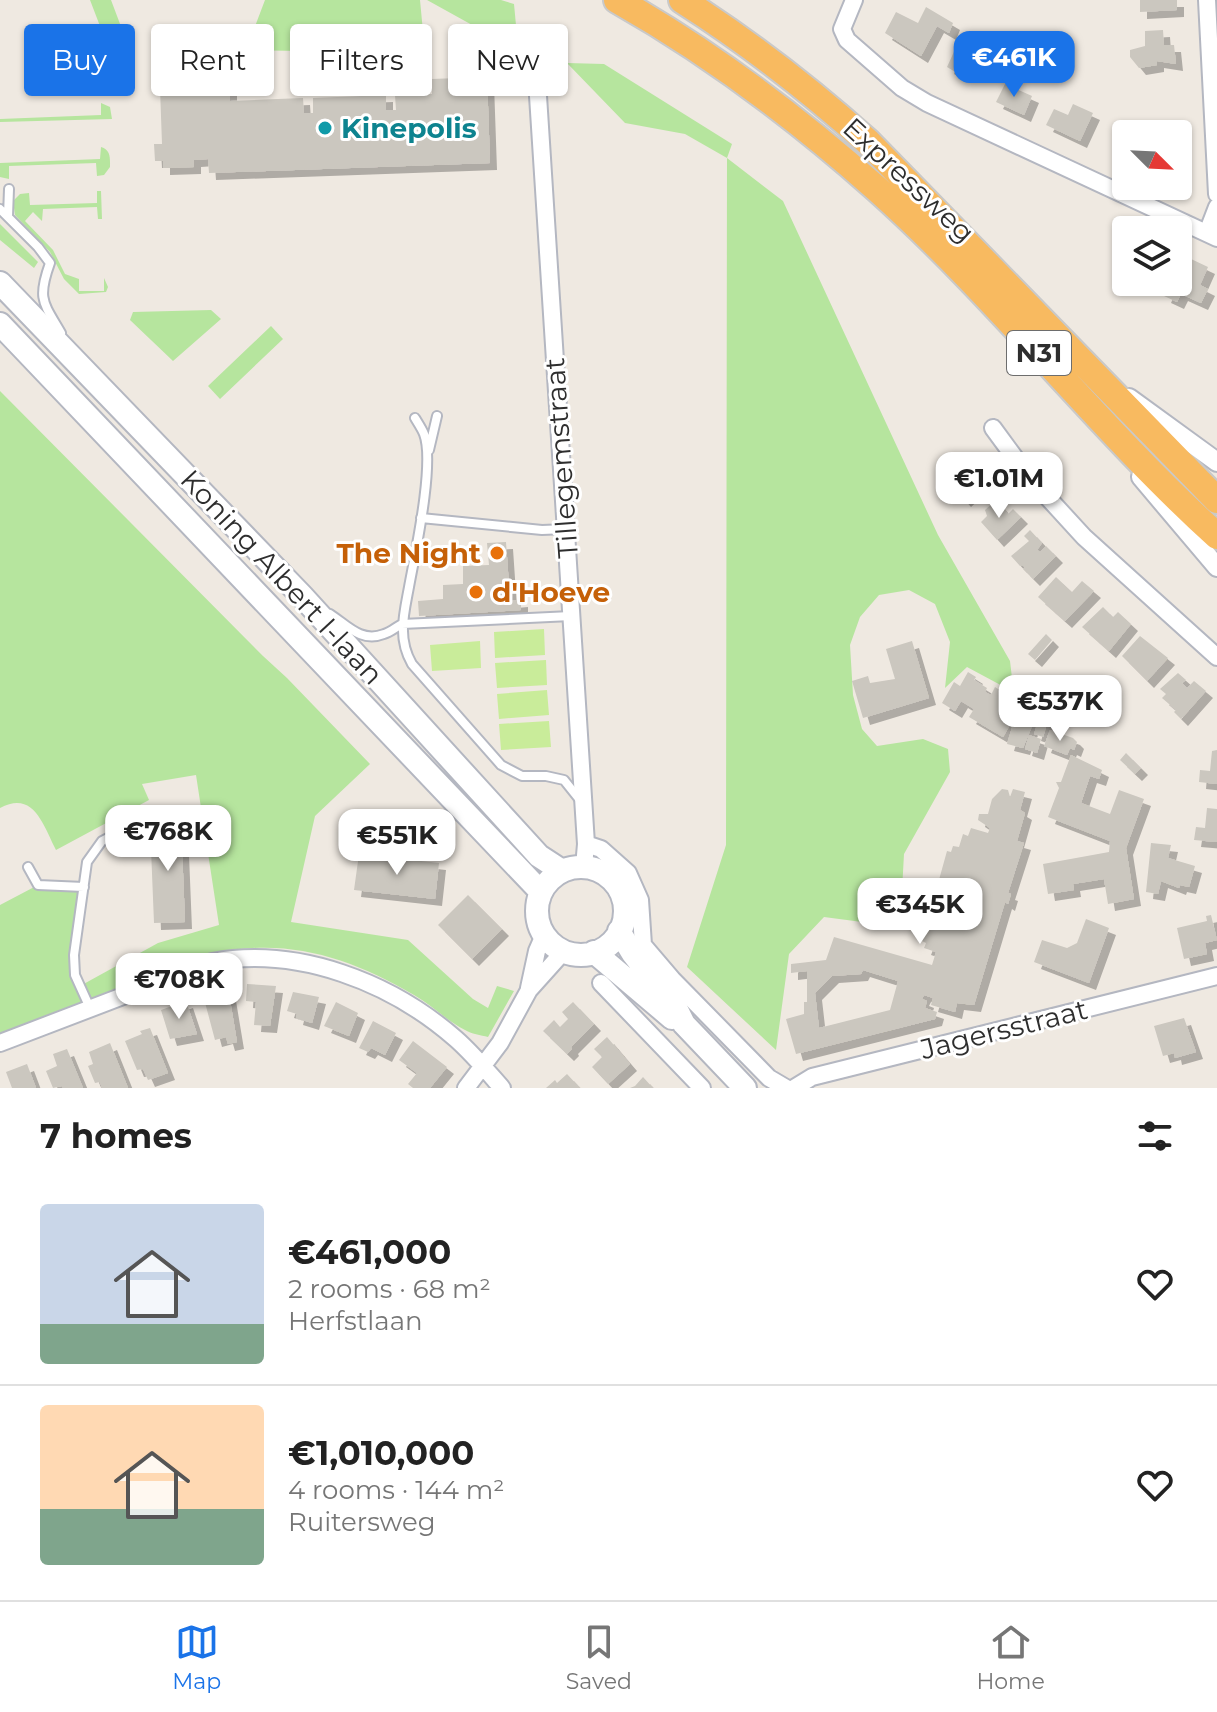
<!DOCTYPE html>
<html lang="en">
<head>
<meta charset="utf-8">
<style>
	:root { --surface:#fff; --page:#f2f2f2; --text:#222; --muted:#767676; --line:#e0e0e0; --accent:#1a73e8 }
	body { margin:0; font-family:Montserrat,sans-serif; background:var(--page); color:var(--text); height:100vh; display:flex; flex-direction:column; font-size:30px; white-space:nowrap }
	* { box-sizing:border-box; margin:0 }
	p { font-size:26px; color:var(--muted) }
	.icon { flex:none; width:44px; height:44px; fill:none; stroke:currentColor; stroke-width:2; stroke-linecap:round; stroke-linejoin:round }
	.map { position:relative; height:1088px; overflow:hidden }
	.sheet { display:flex; flex-direction:column; background:var(--surface); flex:1 }
	.sheet>* { flex:none }
	.guide { position:absolute; left:24px; top:24px; width:800px; height:72px; display:flex; gap:16px }
	.needle { width:52px; rotate:114deg }
	.buttons { position:absolute; left:1112px; top:120px; display:grid; gap:16px }
	.buttons a { display:grid; place-items:center; width:80px; height:80px; border-radius:8px; background:var(--surface); box-shadow:0 2px 6px #0004; font-size:40px }
	.price { position:absolute; translate:-50% -68px; padding:0 18px; border-radius:16px; background:#fff; color:#222; font-size:26px; line-height:52px; filter:drop-shadow(0 2px 4px #0008) }
	.price::after { content:''; position:absolute; left:50%; top:48px; width:24px; height:18px; margin-left:-12px; background:inherit; clip-path:polygon(0 0,100% 0,50% 100%) }
	.price.on { background:var(--accent); color:#fff }
	ul { padding:0; list-style:none }
	li { display:flex; align-items:center; gap:24px; height:200px; padding:0 40px }
	li+li { border-top:2px solid var(--line) }
	li span { display:grid; place-items:center; flex:none; width:224px; height:160px; border-radius:8px; color:#555 }
	li>.icon { margin-inline-start:auto }
	span .icon { width:96px; height:96px; fill:#fffc; stroke-width:1 }
	li b { font-size:34px }
	h2 { display:flex; justify-content:space-between; align-items:center; height:96px; padding:0 40px; font-size:34px }
	.tag { padding:0 28px; border-radius:8px; background:var(--surface); box-shadow:0 2px 6px #0004; font-size:28px; line-height:72px }
	.tag.on { background:var(--accent); color:#fff }
	.menu { display:flex; justify-content:space-around; align-items:center; height:112px; border-top:2px solid var(--line); background:var(--surface); font-size:22px; color:var(--muted) }
	.menu a { display:grid; justify-items:center; gap:4px }
	.menu .on { color:var(--accent) }
	.map>svg:first-child { display:block }
	.green { fill:#b6e59e }
	.pitch { fill:#c9ec9a }
	.building { fill:#cbc7bf; fill-rule:evenodd; filter:url(#shadow) }
	.lines { fill:none; stroke-linecap:round; stroke-linejoin:round }
	.service-casing { stroke:#b4b7c1; stroke-width:12 }
	.minor-casing { stroke:#b4b7c1; stroke-width:20 }
	.tertiary-casing { stroke:#b4b7c1; stroke-width:22 }
	.secondary-casing { stroke:#b4b7c1; stroke-width:26 }
	.trunk-casing { stroke:#c9c9c9; stroke-width:30 }
	.service { stroke:#fff; stroke-width:8 }
	.minor { stroke:#fff; stroke-width:16 }
	.tertiary { stroke:#fff; stroke-width:18 }
	.secondary { stroke:#fff; stroke-width:22 }
	.trunk { stroke:#f8ba60; stroke-width:26 }
	.culture-dot { fill:#0f9aa8; stroke:#fff; stroke-width:3 }
	.food-dot { fill:#e8710a; stroke:#fff; stroke-width:3 }
	.labels { text-anchor:middle; dominant-baseline:central; stroke-width:6; stroke-linejoin:round; paint-order:stroke }
	.shield { fill:#fff; stroke:#6d6d6d; stroke-width:2 }
	.shield-label { font-size:26px; font-weight:bold; fill:#2e2e2e }
	.culture-label { font-size:28px; font-weight:bold; fill:#0d838f; stroke:#fff; text-anchor:start }
	.street-label { font-size:28px; fill:#2e2e2e; stroke:#fff }
	.food-label { font-size:28px; font-weight:bold; fill:#c56008; stroke:#fff; text-anchor:end }
</style>
</head>
<body>
<div class="map">
<svg width="1217" height="1088" viewBox="0 0 1217 1088">
	<defs>
		<filter id="shadow"><feDropShadow dx="7" dy="7" stdDeviation="0" flood-color="#0004"/></filter>
	</defs>
	<rect width="100%" height="100%" fill="#efe9e1"/>
	<!-- green -->
	<path class="green" d="M90,0H111L134,61L113,60Z
		M265,0H420L425,53L246,50Z
		M427,0H501L514,4L517,36H492Z
		M567,63L604,64L732,144L727,158L783,201L938,535L1010,661L1012,678L1008,689L967,667L945,688L950,642L935,604L909,590L879,595L860,617L850,645L853,695L862,729L877,746L923,739L948,749L950,772L904,854L900,927L824,917L789,954L776,1050L687,967L726,845L727,158L685,134L625,123Z
		M101,103L110,107L112,119L0,122V119L101,115Z
		M101,147C111,150 110,158 110,167L104,175L97,176L96,163L9,166V179L0,177V163L100,159Z
		M97,191H101L102,219H98L97,207L43,209L42,221L33,212L25,221L53,250L65,274L79,279V291H104V278L108,287L106,292L79,294L64,279L50,252L15,215L13,201L20,194L29,193L30,205L97,203Z
		M0,224L38,262L34,268L0,240Z
		M211,310L221,319L173,361L130,320L133,312Z
		M271,326L283,339L220,399L208,386Z
		M0,391L263,656L287,678L370,764L315,816L291,922L408,940L473,999L488,1008L497,986L514,991L488,1037C481,1035 471,1034 465,1030C447,1021 432,1005 414,995C343,953 272,933 191,960L0,1033V905L38,885L84,887L74,955L80,986L158,943L219,925L196,775L142,784L149,800L56,850C43,825 34,790 0,808Z"/>
	<!-- pitch -->
	<path class="pitch" d="M544,629L545,655L495,658L494,632Z
		M480,641L481,668L432,671L430,645Z
		M546,660L547,685L497,688L495,663Z
		M547,690L549,715L499,719L497,694Z
		M549,721L551,747L501,750L499,724Z"/>
	<!-- building -->
	<path class="building" d="M1140,0H1177V10L1140,12Z
		M926,7L953,23L949,33L937,26L921,56L885,33L896,12L918,23Z
		M1163,30L1164,45H1174L1176,64L1157,61V65L1139,68L1130,57V50L1145,46V31Z
		M963,32L978,44H984L988,33L998,38L982,74L961,64L957,73L947,67Z
		M487,77L490,163L209,173L208,159L194,160V167L163,168V161H155L154,144H162L160,88L230,85V101L303,98L304,113H313V98L386,95V110H396L395,95L432,94L431,79Z
		M1005,84L1032,96L1024,115L996,102Z
		M1073,104L1093,113L1080,141L1046,125L1054,109L1068,115Z
		M1189,258L1208,267L1200,285L1208,289L1201,303L1181,294L1177,302L1164,296L1170,282H1178V275L1180,276Z
		M964,454L984,482L964,500L941,474Z
		M996,500L1008,514L1013,509L1021,517L997,540L981,522L987,516L985,510Z
		M1030,530L1042,543L1037,550L1040,552L1046,546L1056,556L1033,579L1023,569L1025,567L1022,565L1020,566L1011,556L1029,541L1024,536Z
		M506,542L510,601L521,600V610L419,616L418,601L443,599V585L463,584V566L489,565L487,543Z
		M1056,577L1072,592L1082,581L1094,591L1065,621L1038,597Z
		M1103,607L1113,617L1118,612L1131,624L1109,651L1082,627Z
		M1046,634L1052,640L1035,660L1028,654Z
		M1140,636L1168,658L1147,681L1122,656Z
		M912,641L929,698L863,718L852,681L868,676L870,683L895,679L886,649Z
		M968,672L976,677L974,680L987,688L985,692L991,695L995,687L1009,696L998,716L1011,723L1003,737L969,717L974,709L961,701L955,711L942,703L954,682L960,686Z
		M1178,673L1186,680L1182,683L1187,688L1194,681L1206,691L1181,719L1174,712L1176,710L1162,698L1166,694L1160,689Z
		M1011,682L1024,688L1021,695L1008,689Z
		M1018,708L1037,714L1023,748L1007,744Z
		M1040,715L1049,717L1043,737L1034,734Z
		M1050,730L1073,738L1077,742L1074,750L1070,748L1067,755L1044,746Z
		M1029,735L1041,739L1037,753L1025,749Z
		M1217,750V784L1199,782L1200,770L1210,771L1212,751Z
		M1126,753L1141,768L1135,774L1120,760Z
		M1071,755L1102,770L1099,779L1090,776L1081,803L1110,814L1119,790L1144,799L1126,848L1134,899L1108,904L1104,879L1073,884L1074,890L1048,894L1043,864L1109,852L1110,841L1048,817L1059,788L1056,782H1061Z
		M1002,789L1008,790L1010,797L1013,789L1025,792L1020,810L1025,813L1017,841L1024,843L1008,893L1011,894L1008,904L1005,902L974,1005L957,1003L955,1012L931,1005L933,998L924,995L922,999L927,1001L925,1008L937,1012L935,1019L796,1054L786,1019L804,1014V1002H807V971L791,973V964L826,960L834,937L932,965L936,952L924,948L926,943L922,941L947,851L951,852L953,846L959,847L963,834L968,836L971,828L988,833L990,828L978,820L979,814H988L992,799ZM863,970L898,981L890,1010L819,1028L815,993L832,976L861,974Z
		M1207,808L1217,809V842L1194,840L1196,827L1205,828Z
		M181,823L185,922L154,923L150,824Z
		M1151,843L1171,845L1168,858L1195,866L1189,887L1180,885L1179,888L1161,881L1158,894L1146,892Z
		M359,854L439,863L435,899L354,890Z
		M468,895L502,929L472,959L438,925Z
		M1211,915L1217,940L1205,943L1207,954L1184,959L1177,928L1207,921L1206,916Z
		M1086,919L1109,928L1089,983L1034,962L1042,940L1067,948L1077,943Z
		M247,984L276,986L270,1026L254,1025L256,1002L246,1001Z
		M228,988L237,1042L228,1044L226,1037L215,1040L203,995Z
		M293,992L319,997L312,1023L296,1018L297,1014L287,1011Z
		M186,1001L197,1034L170,1039L161,1010Z
		M336,1002L358,1013L349,1036L324,1026Z
		M573,1002L594,1024L571,1047L572,1049L567,1054L543,1031L554,1020L560,1027L568,1019L562,1012Z
		M1184,1018L1196,1052L1175,1058L1174,1053L1163,1056L1154,1026Z
		M373,1021L396,1033L385,1055L371,1048L368,1052L359,1048Z
		M150,1028L168,1073L148,1080L143,1069L137,1070L125,1041L142,1034L140,1031Z
		M607,1037L630,1064L608,1084L592,1067L602,1057L594,1049Z
		M413,1041L447,1067L430,1088H413L408,1084L417,1073L399,1060Z
		M110,1043L128,1088H102L100,1082L95,1083L88,1066L93,1064L89,1052Z
		M67,1049L83,1088H63L62,1086L53,1088L46,1071L57,1066L53,1054Z
		M27,1064L36,1088H12L6,1072Z
		M567,1074L580,1088H546L555,1080L557,1083Z
		M643,1077L653,1088H630L635,1086Z"/>
	<g class="lines">
		<defs>
			<path id="service" d="M0,209L38,247L50,263C37,299 43,302 61,333
				M8,216L9,189
				M415,418C418,423 422,429 424,434C435,463 415,554 409,587C404,614 397,638 412,664L501,765L522,776H546L564,780L580,800
				M429,450L437,416
				M421,518L542,530L566,529
				M330,614C347,625 361,643 384,634C391,632 396,627 402,624L571,616
				M28,867L38,885L84,887
				M90,1008L75,975L74,955L87,862L102,841L121,831L134,829"/>
			<path id="minor" d="M854,0L842,29L847,40L902,88L927,103L1217,238
				M1207,0L1217,194
				M535,49L586,844L584,867
				M1207,233L1217,207
				M993,428L1029,477L1084,537L1217,657
				M586,844L601,849L628,873L640,900L643,945L672,979L769,1078L786,1088
				M601,983L702,1088
				M529,988L537,951L544,935
				M0,1043L212,962C298,946 391,982 456,1039C473,1054 487,1071 502,1088
				M466,1088L500,1043L529,990L564,951
				M794,1088L812,1077L1217,976"/>
			<path id="tertiary" d="M1129,398L1217,462
				M1141,477L1217,567"/>
			<path id="secondary" d="M0,283L302,596L539,856L562,871
				M0,324L541,892
				M537 911a44 44 0 1 1 88 0a44 44 0 1 1-88 0Z
				M619,931L633,954L676,1008L684,1024L745,1088
				M594,952L672,1018"/>
			<path id="trunk" d="M617,0C709,52 797,118 877,189C998,297 1097,427 1217,536
				M682,0C748,42 810,90 868,142L1217,500"/>
		</defs>
		<!-- service casing -->
		<use href="#service" class="service-casing"/>
		<!-- minor casing -->
		<use href="#minor" class="minor-casing"/>
		<!-- tertiary casing -->
		<use href="#tertiary" class="tertiary-casing"/>
		<!-- secondary casing -->
		<use href="#secondary" class="secondary-casing"/>
		<!-- trunk casing -->
		<use href="#trunk" class="trunk-casing"/>
		<!-- service -->
		<use href="#service" class="service"/>
		<!-- minor -->
		<use href="#minor" class="minor"/>
		<!-- tertiary -->
		<use href="#tertiary" class="tertiary"/>
		<!-- secondary -->
		<use href="#secondary" class="secondary"/>
		<!-- trunk -->
		<use href="#trunk" class="trunk"/>
	</g>
	<!-- markers -->
	<circle class="culture-dot" cx="325" cy="128" r="8"/>
	<g class="food-dot">
		<circle cx="497" cy="553" r="8"/>
		<circle cx="476" cy="592" r="8"/>
	</g>
	<g class="labels">
		<!-- shield labels -->
		<rect class="shield" x="1007" y="331" width="64" height="44" rx="6"/>
		<g class="shield-label">
			<text x="1039" y="353">N31</text>
		</g>
		<!-- culture labels -->
		<g class="culture-label">
			<text x="341" y="128">Kinepolis</text>
		</g>
		<!-- street labels -->
		<g class="street-label">
			<text transform="translate(909 180) rotate(43)">Expressweg</text>
			<text transform="translate(561 458) rotate(-94)">Tillegemstraat</text>
			<text transform="translate(282 577) rotate(47)">Koning Albert I-laan</text>
			<text transform="translate(1004 1029) rotate(-14)">Jagersstraat</text>
		</g>
		<!-- food labels -->
		<g class="food-label">
			<text x="481" y="553">The Night</text>
			<text x="492" y="592" text-anchor="start">d'Hoeve</text>
		</g>
	</g>
</svg>
<div class="buttons">
<a><svg class="needle" viewBox="-14 -14 28 28"><path d="M0-13l5 13h-10z" fill="#e53935"/><path d="M0 13l5-13h-10z" fill="#767676"/></svg></a>
<a><svg class="icon" aria-label="layers" viewBox="0 0 24 24"><path d="M12 4l9 5-9 5-9-5zM3 14l9 5 9-5"/></svg></a>
</div>
<b class="price on" style="left:1014px;top:99px">€461K</b>
<b class="price" style="left:999px;top:520px">€1.01M</b>
<b class="price" style="left:1060px;top:743px">€537K</b>
<b class="price" style="left:168px;top:873px">€768K</b>
<b class="price" style="left:397px;top:877px">€551K</b>
<b class="price" style="left:920px;top:946px">€345K</b>
<b class="price" style="left:179px;top:1021px">€708K</b>
<div class="guide">
<a class="tag on">Buy</a>
<a class="tag">Rent</a>
<a class="tag">Filters</a>
<a class="tag">New</a>
</div>
</div>
<section class="sheet">
<h2>7 homes<svg class="icon" aria-label="filters" viewBox="0 0 24 24"><path d="M4 7h16M4 17h16"/><circle cx="9" cy="7" r="2"/><circle cx="15" cy="17" r="2"/></svg></h2>
<ul>
<li><span style="background:linear-gradient(#c9d6e8 75%,#7fa58c 0)"><svg class="icon" aria-label="home" viewBox="0 0 24 24"><path d="M3 11l9-7 9 7M6 9v11h12V9"/></svg></span><div><b>€461,000</b><p>2 rooms · 68 m²</p><p>Herfstlaan</p></div><svg class="icon" aria-label="heart" viewBox="0 0 24 24"><path d="M12 20l-8-8c-3-5 5-10 8-4 3-6 11-1 8 4z"/></svg></li>
<li><span style="background:linear-gradient(#ffd9b3 65%,#7fa58c 0)"><svg class="icon" aria-label="home" viewBox="0 0 24 24"><path d="M3 11l9-7 9 7M6 9v11h12V9"/></svg></span><div><b>€1,010,000</b><p>4 rooms · 144 m²</p><p>Ruitersweg</p></div><svg class="icon" aria-label="heart" viewBox="0 0 24 24"><path d="M12 20l-8-8c-3-5 5-10 8-4 3-6 11-1 8 4z"/></svg></li>
</ul>
</section>
<nav class="menu">
<a class="on"><svg class="icon" aria-label="map" viewBox="0 0 24 24"><path d="M3 6l6-2 6 2 6-2v14l-6 2-6-2-6 2zM9 4v14M15 6v14"/></svg>Map</a>
<a><svg class="icon" aria-label="saved" viewBox="0 0 24 24"><path d="M7 4h10v16l-5-4-5 4z"/></svg>Saved</a>
<a><svg class="icon" aria-label="home" viewBox="0 0 24 24"><path d="M3 11l9-7 9 7M6 9v11h12V9"/></svg>Home</a>
</nav>
</body>
</html>
